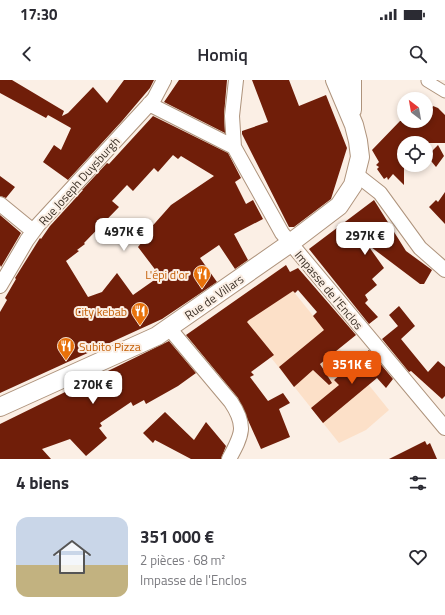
<!DOCTYPE html>
<html lang="fr">
<head>
<meta charset="utf-8">
<style>
	:root { --surface:#fff; --page:#f2f2f3; --text:#2b2b33; --muted:#7c7c81; --accent:#ea580c }
	body { margin:0; font-family:"Titillium Web",sans-serif; background:var(--page); color:var(--text); height:100vh; display:flex; flex-direction:column; font-size:15px; white-space:nowrap }
	* { box-sizing:border-box; margin:0 }
	p { font-size:13px; color:var(--muted) }
	.icon { flex:none; width:22px; height:22px; fill:none; stroke:currentColor; stroke-width:2; stroke-linecap:round; stroke-linejoin:round }
	.map { position:relative; height:379px; overflow:hidden }
	.sheet { display:flex; flex-direction:column; background:var(--surface); flex:1 }
	.sheet>* { flex:none }
	.needle { width:26px; rotate:329deg }
	.tools { position:absolute; left:397px; top:12px; display:grid; gap:8px }
	.tools a { display:grid; place-items:center; width:36px; height:36px; border-radius:50%; background:var(--surface); box-shadow:0 2px 6px #0003; font-size:20px }
	.price { position:absolute; translate:-50% -34px; padding:0 9px; border-radius:8px; background:#fff; color:#222; font-size:13px; line-height:26px; filter:drop-shadow(0 1px 2px #0008) }
	.price::after { content:''; position:absolute; left:50%; top:24px; width:12px; height:9px; margin-left:-6px; background:inherit; clip-path:polygon(0 0,100% 0,50% 100%) }
	.price.selected { background:var(--accent); color:#fff }
	ul { padding:0; list-style:none }
	li { display:flex; align-items:center; gap:12px; height:100px; padding:0 16px }
	li span { display:grid; place-items:center; flex:none; width:112px; height:80px; border-radius:12px; color:#555 }
	li>.icon { margin-inline-start:auto }
	span .icon { width:48px; height:48px; fill:#fffc; stroke-width:1 }
	li b { font-size:17px }
	h2 { display:flex; justify-content:space-between; align-items:center; height:48px; padding:0 16px; font-size:17px }
	.status { display:flex; justify-content:space-between; align-items:center; height:28px; padding:0 20px; background:var(--surface); direction:ltr }
	.status svg { height:11px; fill:currentColor }
	header { display:flex; justify-content:space-between; align-items:center; height:52px; padding:0 16px; background:var(--surface); font-size:18px; font-weight:600 }
	.map>svg:first-child { display:block }
	.built { fill:#fce0c8 }
	.building { fill:#701e09; fill-rule:evenodd }
	.lines { fill:none; stroke-linecap:round; stroke-linejoin:round }
	.pedestrian-casing { stroke:#ae937c; stroke-width:13 }
	.minor-casing { stroke:#ae937c; stroke-width:16 }
	.tertiary-casing { stroke:#ae937c; stroke-width:20 }
	.pedestrian { stroke:#fff; stroke-width:11 }
	.minor { stroke:#fff; stroke-width:14 }
	.tertiary { stroke:#fff; stroke-width:18 }
	.labels { text-anchor:middle; dominant-baseline:central; stroke-width:4; stroke-linejoin:round; paint-order:stroke }
	.street-label { font-size:12px; fill:#3c3127; stroke:#fbefe5 }
	.food-label { font-size:12px; fill:#c56008; stroke:#fbefe5; text-anchor:end }
</style>
</head>
<body>
<div class="status"><b>17:30</b><svg viewBox="0 0 49 12"><path d="M0 12V9h3v3zM5 12V6h3v6zM10 12V3h3v9zM15 12V0h3v12zM26 1h20v11H26zM47 4h2v5h-2z"/></svg></div>
<header><svg class="icon" aria-label="back" viewBox="0 0 24 24"><path d="M15 5l-7 7 7 7"/></svg>Homiq<svg class="icon" aria-label="search" viewBox="0 0 24 24"><circle cx="10" cy="10" r="6"/><path d="M15 15l6 6"/></svg></header>
<div class="map">
<svg width="445" height="379" viewBox="0 0 445 379">
	<rect width="100%" height="100%" fill="#fbefe5"/>
	<!-- built -->
	<path class="built" d="M277,191L389,330L366,350L339,363L229,225Z"/>
	<!-- building -->
	<path class="building" d="M0,0H12L64,31L62,36L68,33L93,7L107,23L124,0H154L150,8L122,41L68,100L43,82L54,65L61,70L71,48L48,35L46,38L0,13Z
		M179,0H227L224,35L225,53L164,22Z
		M252,0H289L299,26L326,15L347,68L331,119L294,147H289L242,54V51L268,42Z
		M426,23L431,29L433,26L438,28L445,35V63H404V105L393,94L388,100L387,97L384,99L377,89L379,87L376,85L379,82L372,70L400,41H426Z
		M153,36L228,73L241,98L235,102L246,124L253,120L263,139L234,154L248,180L235,189L219,165L200,178L217,202L162,239L0,313V232L7,220L5,218L16,199L15,198L40,158L41,159L50,146L83,110H82L107,83L109,84ZM173,75L178,79L181,76L214,96L171,125L140,160L142,162L138,167L160,196L133,215L117,193L102,212L88,217L66,181L79,171L77,170L85,164L84,163L119,127L112,121L127,105L133,111L154,88L158,92Z
		M438,65L444,76L436,87L427,76Z
		M0,96L15,107L6,118L0,116Z
		M445,112V144L429,127L436,120L438,122Z
		M374,120L406,171L432,190L424,204H420L367,164L384,188L372,199L377,205L365,215L368,220L365,223L378,237L369,244L309,169Z
		M0,135L21,153L1,187L0,185Z
		M286,185L290,192L298,188L356,255L320,284L332,303L329,305L313,290L294,307L279,287L324,250L313,236L317,232L298,210L295,213L293,211L249,240L247,242L274,275L251,292L254,295L250,297L268,321L283,313L290,323L279,329L290,357L261,369L238,318L186,255Z
		M399,226L415,246L401,259L428,292L438,281L445,287V316L442,319L411,291L409,292L382,259L398,246L389,235Z
		M169,261L196,293L178,306L146,324L144,320L133,326L131,322L100,343L102,346L99,348L107,358L86,376L70,359L42,369L51,379H0V344Z
		M369,270L393,299L386,308L377,298L323,343L311,328L339,305L334,300Z
		M165,332L194,360L206,342L226,366L221,379H191L155,360L153,363L143,353Z
		M425,361L427,365L430,363L437,379H389Z"/>
	<g class="lines">
		<defs>
			<path id="pedestrian" d="M427,1L445,12"/>
			<path id="minor" d="M236,0L232,36L234,67L282,153L445,348
				M149,24L234,67
				M357,95L380,113L420,168L445,190
				M0,124L33,151
				M0,206L27,160L38,145L154,19L164,0
				M169,248L231,322C247,346 242,355 229,379"/>
			<path id="tertiary" d="M352,30V0
				M0,327L157,256L289,164L339,126L353,105L360,77L358,61L354,45L335,0"/>
		</defs>
		<!-- pedestrian casing -->
		<use href="#pedestrian" class="pedestrian-casing"/>
		<!-- minor casing -->
		<use href="#minor" class="minor-casing"/>
		<!-- tertiary casing -->
		<use href="#tertiary" class="tertiary-casing"/>
		<!-- pedestrian -->
		<use href="#pedestrian" class="pedestrian"/>
		<!-- minor -->
		<use href="#minor" class="minor"/>
		<!-- tertiary -->
		<use href="#tertiary" class="tertiary"/>
	</g>
	<!-- icons -->
	<defs>
		<symbol id="restaurant-pin" viewBox="-11 -11 22 30"><path d="M0 17L-7.5 6A9.5 9.5 0 1 1 7.5 6Z" fill="#e8710a" stroke="#fbefe5"/><path d="M-5-6h1v4h1v-4h1v4h1v-4h1v5L-1.5 .5V6h-2V.5L-5-1ZM5-6V6H3V1.5H1.5Q1.5-4 5-6Z" fill="#fff"/></symbol>
	</defs>
	<g fill-rule="evenodd">
		<use href="#restaurant-pin" x="192" y="184" width="20" height="27"/>
		<use href="#restaurant-pin" x="130" y="221" width="20" height="27"/>
		<use href="#restaurant-pin" x="56" y="256" width="20" height="27"/>
	</g>
	<g class="labels">
		<!-- street labels -->
		<g class="street-label">
			<text transform="translate(79 101) rotate(-48)">Rue Joseph Duysburgh</text>
			<text transform="translate(329 210) rotate(50)">Impasse de l'Enclos</text>
			<text transform="translate(214 217) rotate(-35)">Rue de Villars</text>
		</g>
		<!-- food labels -->
		<g class="food-label">
			<text x="189" y="194">L'épi d'or</text>
			<text x="127" y="231">City kebab</text>
			<text x="79" y="266" text-anchor="start">Subito Pizza</text>
		</g>
	</g>
</svg>
<div class="tools">
<a><svg class="needle" viewBox="-14 -14 28 28"><path d="M0-13l5 13h-10z" fill="#e53935"/><path d="M0 13l5-13h-10z" fill="#7c7c81"/></svg></a>
<a><svg class="icon" aria-label="locate" viewBox="0 0 24 24"><circle cx="12" cy="12" r="6"/><path d="M12 2v4M12 18v4M2 12h4M18 12h4"/></svg></a>
</div>
<b class="price" style="left:124px;top:172px">497K €</b>
<b class="price" style="left:365px;top:176px">297K €</b>
<b class="price selected" style="left:352px;top:305px">351K €</b>
<b class="price" style="left:93px;top:325px">270K €</b>
</div>
<section class="sheet">
<h2>4 biens<svg class="icon" aria-label="filters" viewBox="0 0 24 24"><path d="M4 7h16M4 17h16"/><circle cx="9" cy="7" r="2"/><circle cx="15" cy="17" r="2"/></svg></h2>
<ul>
<li><span style="background:linear-gradient(#c9d6e8 60%,#c2b280 0)"><svg class="icon" aria-label="home" viewBox="0 0 24 24"><path d="M3 11l9-7 9 7M6 9v11h12V9"/></svg></span><div><b>351 000 €</b><p>2 pièces · 68 m²</p><p>Impasse de l'Enclos</p></div><svg class="icon" aria-label="heart" viewBox="0 0 24 24"><path d="M12 20l-8-8c-3-5 5-10 8-4 3-6 11-1 8 4z"/></svg></li>
</ul>
</section>
</body>
</html>
